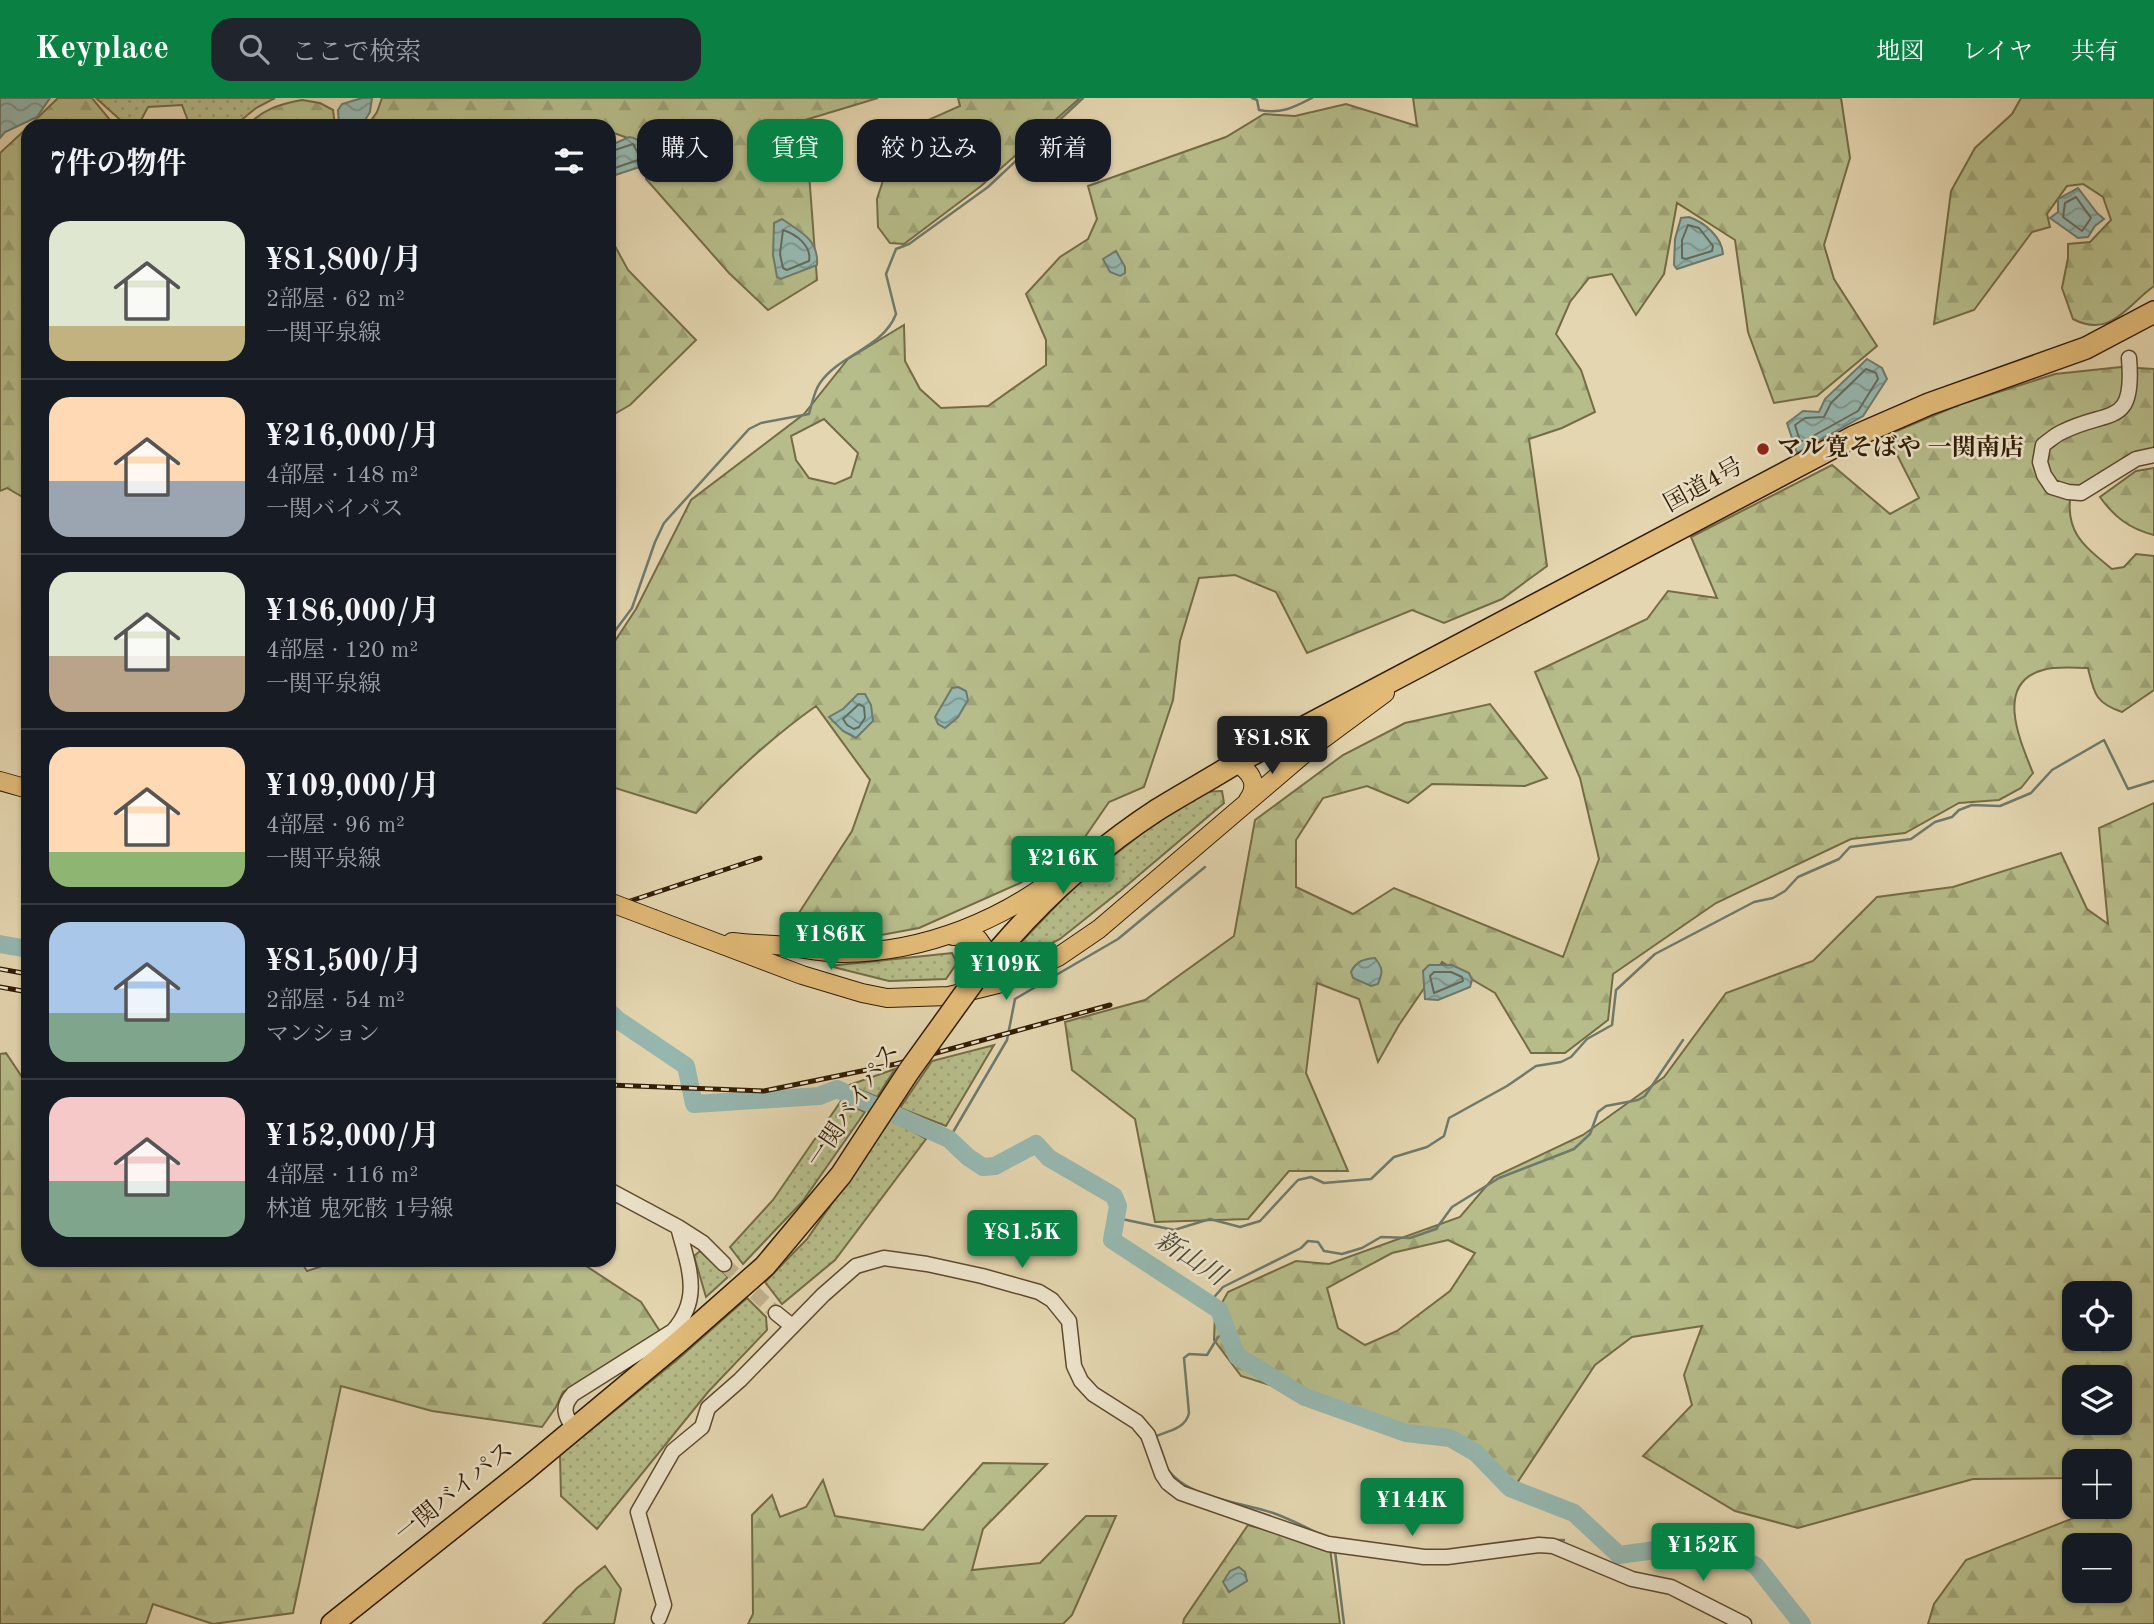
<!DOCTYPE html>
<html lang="ja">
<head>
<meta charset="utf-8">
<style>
	:root { --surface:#171b24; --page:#20242c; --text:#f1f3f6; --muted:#9ea1a6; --line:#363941; --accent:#0b8043 }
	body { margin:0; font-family:"Old Standard TT","Noto Serif JP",serif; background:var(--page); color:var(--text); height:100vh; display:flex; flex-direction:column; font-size:26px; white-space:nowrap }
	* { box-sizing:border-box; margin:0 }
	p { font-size:23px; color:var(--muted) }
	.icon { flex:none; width:38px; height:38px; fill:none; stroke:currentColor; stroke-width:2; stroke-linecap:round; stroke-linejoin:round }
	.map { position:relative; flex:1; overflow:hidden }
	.panel { position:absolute; left:21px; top:21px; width:595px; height:1148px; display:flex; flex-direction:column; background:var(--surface); border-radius:21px; box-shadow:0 2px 5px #0004 }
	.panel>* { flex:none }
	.top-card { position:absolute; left:637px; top:21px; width:665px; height:63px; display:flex; gap:14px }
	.buttons { position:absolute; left:2062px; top:1183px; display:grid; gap:14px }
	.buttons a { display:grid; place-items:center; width:70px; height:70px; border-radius:14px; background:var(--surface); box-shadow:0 2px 5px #0004; font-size:35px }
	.price { position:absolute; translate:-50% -60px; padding:0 16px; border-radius:7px; background:var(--accent); color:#fff; font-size:23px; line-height:46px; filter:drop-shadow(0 2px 4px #0008) }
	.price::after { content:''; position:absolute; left:50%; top:42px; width:21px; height:16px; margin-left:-10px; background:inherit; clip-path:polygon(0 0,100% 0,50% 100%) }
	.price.on { background:#222; color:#fff }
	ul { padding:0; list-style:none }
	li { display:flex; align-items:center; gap:21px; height:175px; padding:0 28px }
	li+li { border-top:2px solid var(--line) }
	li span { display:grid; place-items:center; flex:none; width:196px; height:140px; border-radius:21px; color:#555 }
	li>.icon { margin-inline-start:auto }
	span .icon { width:84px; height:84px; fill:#fffc; stroke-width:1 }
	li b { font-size:30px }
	h2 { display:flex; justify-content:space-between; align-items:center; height:84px; padding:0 28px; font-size:30px }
	.tag { padding:0 24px; border-radius:21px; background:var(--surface); box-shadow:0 2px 5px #0004; font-size:24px; line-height:63px }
	.tag.on { background:var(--accent); color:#fff }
	header { display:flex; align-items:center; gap:42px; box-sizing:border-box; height:98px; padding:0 35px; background:var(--accent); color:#fff }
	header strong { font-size:33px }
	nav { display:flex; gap:38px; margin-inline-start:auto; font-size:24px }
	.search { width:490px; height:63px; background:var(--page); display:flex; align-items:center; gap:18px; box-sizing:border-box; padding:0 24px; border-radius:21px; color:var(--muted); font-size:26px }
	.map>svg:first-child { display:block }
	.grass { fill:url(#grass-dots); stroke:#746c46; stroke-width:2 }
	.forest { fill:url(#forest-firs); stroke:#746c46; stroke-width:2; fill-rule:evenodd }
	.water { fill:url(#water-waves); stroke:#6e7a6b; stroke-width:2 }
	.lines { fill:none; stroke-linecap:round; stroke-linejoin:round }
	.shore { stroke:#646a5a; stroke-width:2 }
	.stream { stroke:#6e7a6b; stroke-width:2.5 }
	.river { stroke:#96b8b1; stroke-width:18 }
	.minor-tunnel { stroke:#c0b18d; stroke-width:14; stroke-dasharray:14 7; stroke-linecap:butt }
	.minor-casing { stroke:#5e4a2e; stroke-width:17 }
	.major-casing { stroke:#311c03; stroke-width:20 }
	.highway-casing { stroke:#311c03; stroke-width:24 }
	.minor { stroke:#ede4cc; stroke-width:14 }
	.major { stroke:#e2bb78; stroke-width:18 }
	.highway { stroke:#e2bb78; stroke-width:21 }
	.rail-casing { stroke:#311c03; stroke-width:5 }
	.rail { stroke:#ede4cc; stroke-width:2.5; stroke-dasharray:8; stroke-linecap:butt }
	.major-bridge-casing { stroke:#311c03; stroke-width:20; stroke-linecap:butt }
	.highway-bridge-casing { stroke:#311c03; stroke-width:24; stroke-linecap:butt }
	.major-bridge { stroke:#e2bb78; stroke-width:18 }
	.highway-bridge { stroke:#e2bb78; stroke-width:21 }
	.poi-dot { fill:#8f2418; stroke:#ede4cc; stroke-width:2.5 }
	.labels { text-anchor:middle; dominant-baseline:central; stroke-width:5; stroke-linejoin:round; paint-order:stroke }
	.poi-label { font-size:24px; font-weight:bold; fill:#311c03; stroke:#ede4cc; text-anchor:start }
	.street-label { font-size:24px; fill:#311c03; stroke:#ede4cc }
	.water-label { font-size:26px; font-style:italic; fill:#4f4b37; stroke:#ede4cc }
</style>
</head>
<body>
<header>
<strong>Keyplace</strong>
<div class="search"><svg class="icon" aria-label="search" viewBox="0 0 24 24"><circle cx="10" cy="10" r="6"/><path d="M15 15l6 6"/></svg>ここで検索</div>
<nav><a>地図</a><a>レイヤ</a><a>共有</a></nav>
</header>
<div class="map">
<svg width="2154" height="1526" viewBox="0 0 2154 1526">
	<defs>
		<pattern id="grass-dots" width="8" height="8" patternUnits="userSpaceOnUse" patternTransform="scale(1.75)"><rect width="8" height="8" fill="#b6bd8a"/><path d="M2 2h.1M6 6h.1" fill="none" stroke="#9da275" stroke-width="1.8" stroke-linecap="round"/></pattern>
		<pattern id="forest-firs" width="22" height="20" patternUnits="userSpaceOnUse" patternTransform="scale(1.75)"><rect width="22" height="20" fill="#b6bd8a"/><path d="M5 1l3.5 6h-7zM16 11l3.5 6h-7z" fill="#9da275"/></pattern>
		<pattern id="water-waves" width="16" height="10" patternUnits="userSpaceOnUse" patternTransform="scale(1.75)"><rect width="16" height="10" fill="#96b8b1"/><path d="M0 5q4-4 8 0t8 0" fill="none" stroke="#7b958e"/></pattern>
	</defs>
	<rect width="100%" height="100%" fill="#e4d6b0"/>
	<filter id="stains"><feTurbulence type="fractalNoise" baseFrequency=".00286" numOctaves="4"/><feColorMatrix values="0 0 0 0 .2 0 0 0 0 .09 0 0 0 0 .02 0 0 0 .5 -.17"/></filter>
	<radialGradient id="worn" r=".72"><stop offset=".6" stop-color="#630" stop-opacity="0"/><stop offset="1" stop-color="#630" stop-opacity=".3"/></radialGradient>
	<!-- grass -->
	<path class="grass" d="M96,0H275L256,10L234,28H190L182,7L148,9L138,28H127Z
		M1222,693L1224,705L1119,794L1060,841L1013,866L1003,863L1074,789L1151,728L1203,694Z
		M952,855L957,865L946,881L889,883L829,868Z
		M994,947L946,1028L900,1010L932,963Z
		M895,971L877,999L849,987Z
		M841,1003L865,1014L802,1104L743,1166L730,1149L773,1102Z
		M891,1021L926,1041L835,1162L782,1206L765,1184L807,1141Z
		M700,1153L728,1179L706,1199L694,1158Z
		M747,1200L766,1219L767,1232L708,1294L597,1431L561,1398L560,1357L677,1262Z"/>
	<!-- forest -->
	<path class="forest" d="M58,0H92L115,28H29Z
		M382,0H878L805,22L817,182L768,212L729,175L646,81L658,51L614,35L609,45V28H367L377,14Z
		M958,0H1080L981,88L904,146L890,145L878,129L877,101L893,52L908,31L960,8Z
		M1413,0H1841L1850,60L1824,147L1834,181L1877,248L1817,298L1774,305L1748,234L1735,142L1677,105L1664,176L1636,217L1612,176L1589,180L1570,204L1556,236L1581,272L1595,314L1562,330L1529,341L1547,468L1502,501L1444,525L1412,512L1307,555L1276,494L1235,477L1199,480L1180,543L1173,602L1144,689L1109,704L1078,749L1020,785L919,830L865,840L818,834L803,839L795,821L852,733L870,682L816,608C771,640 733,675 696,715L615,690L609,680V552L636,511L691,402L804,316L848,261L904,227L905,263L920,291L941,310L988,308L1046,267V242L1026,196L1060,159L1088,141L1097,121L1088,88L1226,39L1264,16L1295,18L1346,6L1417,28ZM824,321L858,355L851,379L835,386L809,380L796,362L791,338Z
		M2021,0H2154V188C2127,207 2111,241 2073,221L2062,190L2068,160V146L2090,144L2111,122L2103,99L2083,86L2067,88L2047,116L2050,129L2032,134L1974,212L1934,226L1951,93L1975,50L2012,16Z
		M302,2L320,5L333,12L335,28H247C263,11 280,6 302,2Z
		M28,29V402L7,390L0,393V55Z
		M609,137L628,172L696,242L630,307L609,319Z
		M2121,269L2154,271V356L2071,394C2064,434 2084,448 2112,471L2124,469L2136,456L2154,458V592L2122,614C2095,605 2094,595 2088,570C2074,570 2056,568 2043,572C1994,585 2020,643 2033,675L2021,690L1999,702L1959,705L1905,735L1851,741L1716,805L1613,876L1608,922L1565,955H1531L1495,895L1442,864L1399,927L1378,964L1359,901L1317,885L1306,975L1348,1073H1289L1248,1121L1155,1124L1135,1021L1072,972L1065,924L1145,902L1234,838L1255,722L1343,657L1405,625L1490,606L1547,680L1525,688L1432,686L1408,705L1367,688L1323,700L1296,742V789L1353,816L1394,790L1563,859L1599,761L1580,680L1535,574L1647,521L1668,493L1717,500L1691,439L1832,367L1890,416L1919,400L1887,337L1961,306L2055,276Z
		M2154,370V437C2130,431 2114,419 2100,399L2136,373Z
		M2154,705V1526H1928L1934,1506L1966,1462L2102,1409H2119V1402L2128,1398L2119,1391V1363H2074V1380L1973,1381L1798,1430L1735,1413L1643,1358L1692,1307L1684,1277L1702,1228L1632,1239L1595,1267L1515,1388L1465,1341L1406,1338L1310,1295L1273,1288L1241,1278L1214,1242L1215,1217L1228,1194L1296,1163L1329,1166L1460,1119L1494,1079L1583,1037L1664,979L1726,895L1813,863L1877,799L1953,789L2061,755L2087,811L2108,826L2099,730ZM1448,1142L1475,1155L1450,1193L1397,1233L1365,1247L1338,1230L1327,1190L1392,1155ZM2074,1195H2119V1241H2074ZM2074,1279H2119V1325H2074ZM2074,1447H2119V1493H2074Z
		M6,955L22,979L28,1013V1162H300L307,1173L341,1162H577L641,1204L661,1235L563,1294L556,1309L542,1329L432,1313L341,1288L293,1515L213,1526L153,1506L146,1526H0V956Z
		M983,1365L1047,1366L983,1431L972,1472L1040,1465L1086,1418H1116L1072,1517L1063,1526H748L753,1516L752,1417L772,1397L780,1419L806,1409L823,1382L835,1418L923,1432Z
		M1248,1427L1330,1450L1340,1526H1183L1184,1521Z
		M605,1468L621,1491L614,1526H543L577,1490Z"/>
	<!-- water -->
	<path class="water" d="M0,0H50L37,19L5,34L0,40Z
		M362,0H372L370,14L362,27L339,28L338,12L342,6Z
		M629,39C642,40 649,54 646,67L609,79V48Z
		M2078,90L2097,115L2104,121L2095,128L2088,139L2078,140L2050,120L2058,114V101Z
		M1689,119C1704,124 1722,139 1723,156L1677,171L1674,167L1675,141L1681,120Z
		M782,121C801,134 819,142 817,167L781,181L777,179L773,157L774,125Z
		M1116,153L1125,169V175L1120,178L1110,174L1103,161Z
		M1867,261L1882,270L1887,281L1863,318L1797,355L1787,325L1803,313L1819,314L1825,301Z
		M958,589L966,593L968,602L958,619L945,630L938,626L935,619L952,590Z
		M858,596H865L871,607L873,623L856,640L843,633L829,619L843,611Z
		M1375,860C1383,870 1383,874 1378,886L1371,888L1353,880L1351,874C1356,863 1364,861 1375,860Z
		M1429,867H1452L1469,875L1472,882L1470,889L1438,902L1425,901L1423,873Z
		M1239,1469L1245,1474L1247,1483L1229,1494L1223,1484L1230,1473Z"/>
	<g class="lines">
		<!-- shore -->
		<path class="shore" d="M609,54L633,46L640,59L638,62L609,72
			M2076,99L2091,120L2082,133L2063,119L2065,105Z
			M1688,127L1699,130L1713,148L1712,153L1686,161L1682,160V142Z
			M783,132C796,136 812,148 809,163L787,172L783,170L780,156Z
			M1866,271L1876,275L1878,281L1858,313L1804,343H1800L1795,327L1805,320L1824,319L1831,305Z
			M859,606L864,609L865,620L859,629L854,631L847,627L843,621Z
			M1434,874H1451L1462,879L1463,883L1434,895L1430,878Z"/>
		<!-- stream -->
		<path class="stream" d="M1252,0L1257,2L1259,12C1281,16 1293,10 1312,0
			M609,541L632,510L655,444L664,425L749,331L761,325L809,316C812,306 814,293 820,285C840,256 883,250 896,216L886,176L896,151L909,146L988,89L1083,0
			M949,1041L1007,942L1015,901L1118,841L1205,769
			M1117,1120L1174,1132L1210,1121L1240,1129L1260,1123L1298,1082L1311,1079L1324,1085L1371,1081L1394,1059L1427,1049L1444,1038L1449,1020L1507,988L1536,968L1561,964L1571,959L1587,941L1612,927L1616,892L1655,856L1754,804L1773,800L1785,793L1798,779L1839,761L1850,749L1911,741L1935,724L1952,719L1959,712L1972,707L2000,708L2031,695L2052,672L2104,642L2128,691L2154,683
			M1209,1205L1223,1189L1301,1150L1308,1143L1318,1144L1324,1153L1342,1156L1362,1150L1381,1139L1410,1140L1436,1131L1452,1109L1499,1080L1574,1051L1590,1036L1598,1014L1606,1008L1638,1002L1645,998L1683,942
			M1165,1363L1156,1338C1169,1333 1186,1330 1189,1315L1184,1260L1189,1256L1207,1257L1218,1239L1227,1233
			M1167,1370C1186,1401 1244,1404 1276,1416C1292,1422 1307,1430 1322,1437
			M1553,1442H1564
			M1376,1446L1411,1451
			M1335,1453L1344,1526"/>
		<!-- river -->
		<path class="river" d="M0,846L28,851
			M609,914L618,922L686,968L694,1006L819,998L837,991L949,1041L968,1059L983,1069L995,1068L1036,1046L1049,1060L1114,1098L1118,1108L1112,1142L1219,1212L1237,1258L1305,1299L1406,1335L1450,1340L1476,1355L1510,1390L1574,1415L1619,1457L1714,1444L1756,1468L1802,1526"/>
		<!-- minor-tunnel -->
		<path class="minor-tunnel" d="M724,1166L776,1215"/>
		<defs>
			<path id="minor" d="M2129,260C2135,331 2109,310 2062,334C2055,337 2049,343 2043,347L2040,364L2044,377L2052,389L2068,394L2081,395L2136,361L2154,357
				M678,1129L703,1145L724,1166
				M776,1215L792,1228
				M574,1331C565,1318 561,1309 573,1296L673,1233C703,1199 688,1168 678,1129L609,1092
				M659,1520L664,1507L638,1414L673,1353L702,1329L708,1310L740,1282L823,1197L856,1168L884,1160L927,1166L982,1178L1039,1194L1052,1202L1069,1223L1074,1268L1081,1283L1093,1296L1137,1324L1148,1337L1162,1376L1168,1385L1181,1395L1328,1446L1424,1459H1447L1539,1447L1553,1448L1632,1481L1671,1489L1744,1526"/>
			<path id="major" d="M1236,665C1252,674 1259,687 1248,702
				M0,683L28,691
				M654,821L802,877L862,895L887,900L949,898L998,886L1058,859L1099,831L1312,649L1385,595
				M953,838L965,837L978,841L987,854L988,865
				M732,844C747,846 761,846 775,847C798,849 820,855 843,855C925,854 1005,822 1068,770"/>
			<path id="highway" d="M976,880C1026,816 1088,757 1157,712C1183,696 1210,681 1236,665L1853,339L1929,306L2086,250L2154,214
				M332,1526L524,1373L680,1243L765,1168L841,1077L909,973"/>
		</defs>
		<!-- minor casing -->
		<use href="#minor" class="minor-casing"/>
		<!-- major casing -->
		<use href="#major" class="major-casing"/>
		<!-- highway casing -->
		<use href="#highway" class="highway-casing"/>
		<!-- minor -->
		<use href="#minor" class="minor"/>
		<!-- major -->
		<use href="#major" class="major"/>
		<!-- highway -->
		<use href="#highway" class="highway"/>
		<defs>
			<path id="rail" d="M609,810L760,760
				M0,871L28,876
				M0,889L28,894
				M609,987L764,993L896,966L1110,907"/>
		</defs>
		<!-- rail casing -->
		<use href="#rail" class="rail-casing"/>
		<!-- rail -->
		<use href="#rail" class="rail"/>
		<defs>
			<path id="major-bridge" d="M609,804L654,821"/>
			<path id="highway-bridge" d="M909,973L976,880"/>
		</defs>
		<!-- major-bridge casing -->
		<use href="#major-bridge" class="major-bridge-casing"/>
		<!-- highway-bridge casing -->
		<use href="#highway-bridge" class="highway-bridge-casing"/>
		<!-- major-bridge -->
		<use href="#major-bridge" class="major-bridge"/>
		<!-- highway-bridge -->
		<use href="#highway-bridge" class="highway-bridge"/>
	</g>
	<!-- markers -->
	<circle class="poi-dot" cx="1763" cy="351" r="7"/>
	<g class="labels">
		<!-- poi labels -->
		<g class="poi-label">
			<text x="1777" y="351">マル寛そばや 一関南店</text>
		</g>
		<!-- street labels -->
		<g class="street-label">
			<text transform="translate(1704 388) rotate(-29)">国道4号</text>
			<text transform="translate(854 1008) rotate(-56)">一関バイパス</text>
			<text transform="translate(455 1395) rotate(-39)">一関バイパス</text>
		</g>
		<!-- water labels -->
		<g class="water-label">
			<text transform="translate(1190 1161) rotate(33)">新山川</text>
		</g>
	</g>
	<rect width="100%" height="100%" filter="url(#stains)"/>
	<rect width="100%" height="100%" fill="url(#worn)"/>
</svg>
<div class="buttons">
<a><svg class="icon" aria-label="locate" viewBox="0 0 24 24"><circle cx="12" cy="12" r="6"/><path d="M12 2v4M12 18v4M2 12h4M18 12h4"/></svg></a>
<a><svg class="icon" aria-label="layers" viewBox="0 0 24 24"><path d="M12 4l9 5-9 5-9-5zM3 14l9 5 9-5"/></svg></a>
<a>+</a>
<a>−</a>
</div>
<b class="price on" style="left:1272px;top:678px">¥81.8K</b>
<b class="price" style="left:1063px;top:798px">¥216K</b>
<b class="price" style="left:831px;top:874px">¥186K</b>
<b class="price" style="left:1006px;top:904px">¥109K</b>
<b class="price" style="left:1022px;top:1172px">¥81.5K</b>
<b class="price" style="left:1412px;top:1440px">¥144K</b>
<b class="price" style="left:1703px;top:1485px">¥152K</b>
<div class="top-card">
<a class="tag">購入</a>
<a class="tag on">賃貸</a>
<a class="tag">絞り込み</a>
<a class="tag">新着</a>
</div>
<section class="panel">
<h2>7件の物件<svg class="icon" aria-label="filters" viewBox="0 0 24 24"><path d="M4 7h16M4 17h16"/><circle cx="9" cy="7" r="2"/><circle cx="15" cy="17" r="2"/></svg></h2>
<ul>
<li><span style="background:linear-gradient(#dfe7d0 75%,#c2b280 0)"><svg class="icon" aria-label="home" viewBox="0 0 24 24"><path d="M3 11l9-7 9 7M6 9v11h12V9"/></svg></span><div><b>¥81,800/月</b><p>2部屋 · 62 m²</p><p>一関平泉線</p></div></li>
<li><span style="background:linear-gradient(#ffd9b3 60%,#9aa5b1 0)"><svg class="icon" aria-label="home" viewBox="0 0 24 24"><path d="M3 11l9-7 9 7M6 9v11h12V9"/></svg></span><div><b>¥216,000/月</b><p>4部屋 · 148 m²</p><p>一関バイパス</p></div></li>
<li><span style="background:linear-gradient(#dfe7d0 60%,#b9a48a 0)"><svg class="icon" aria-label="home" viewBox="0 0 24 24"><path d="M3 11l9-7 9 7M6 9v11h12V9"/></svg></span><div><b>¥186,000/月</b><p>4部屋 · 120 m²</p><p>一関平泉線</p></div></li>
<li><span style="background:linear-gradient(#ffd9b3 75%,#8fb573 0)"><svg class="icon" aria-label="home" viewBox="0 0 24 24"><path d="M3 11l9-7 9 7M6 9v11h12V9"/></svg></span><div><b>¥109,000/月</b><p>4部屋 · 96 m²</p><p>一関平泉線</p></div></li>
<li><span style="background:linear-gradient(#a9c7e8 65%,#7fa58c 0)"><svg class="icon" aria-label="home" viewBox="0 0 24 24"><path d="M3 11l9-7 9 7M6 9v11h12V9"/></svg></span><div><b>¥81,500/月</b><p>2部屋 · 54 m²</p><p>マンション</p></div></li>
<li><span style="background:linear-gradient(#f6c9c9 60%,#7fa58c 0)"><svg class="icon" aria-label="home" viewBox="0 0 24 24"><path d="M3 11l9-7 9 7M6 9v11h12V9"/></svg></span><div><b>¥152,000/月</b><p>4部屋 · 116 m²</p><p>林道 鬼死骸 1号線</p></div></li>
</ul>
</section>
</div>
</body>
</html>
